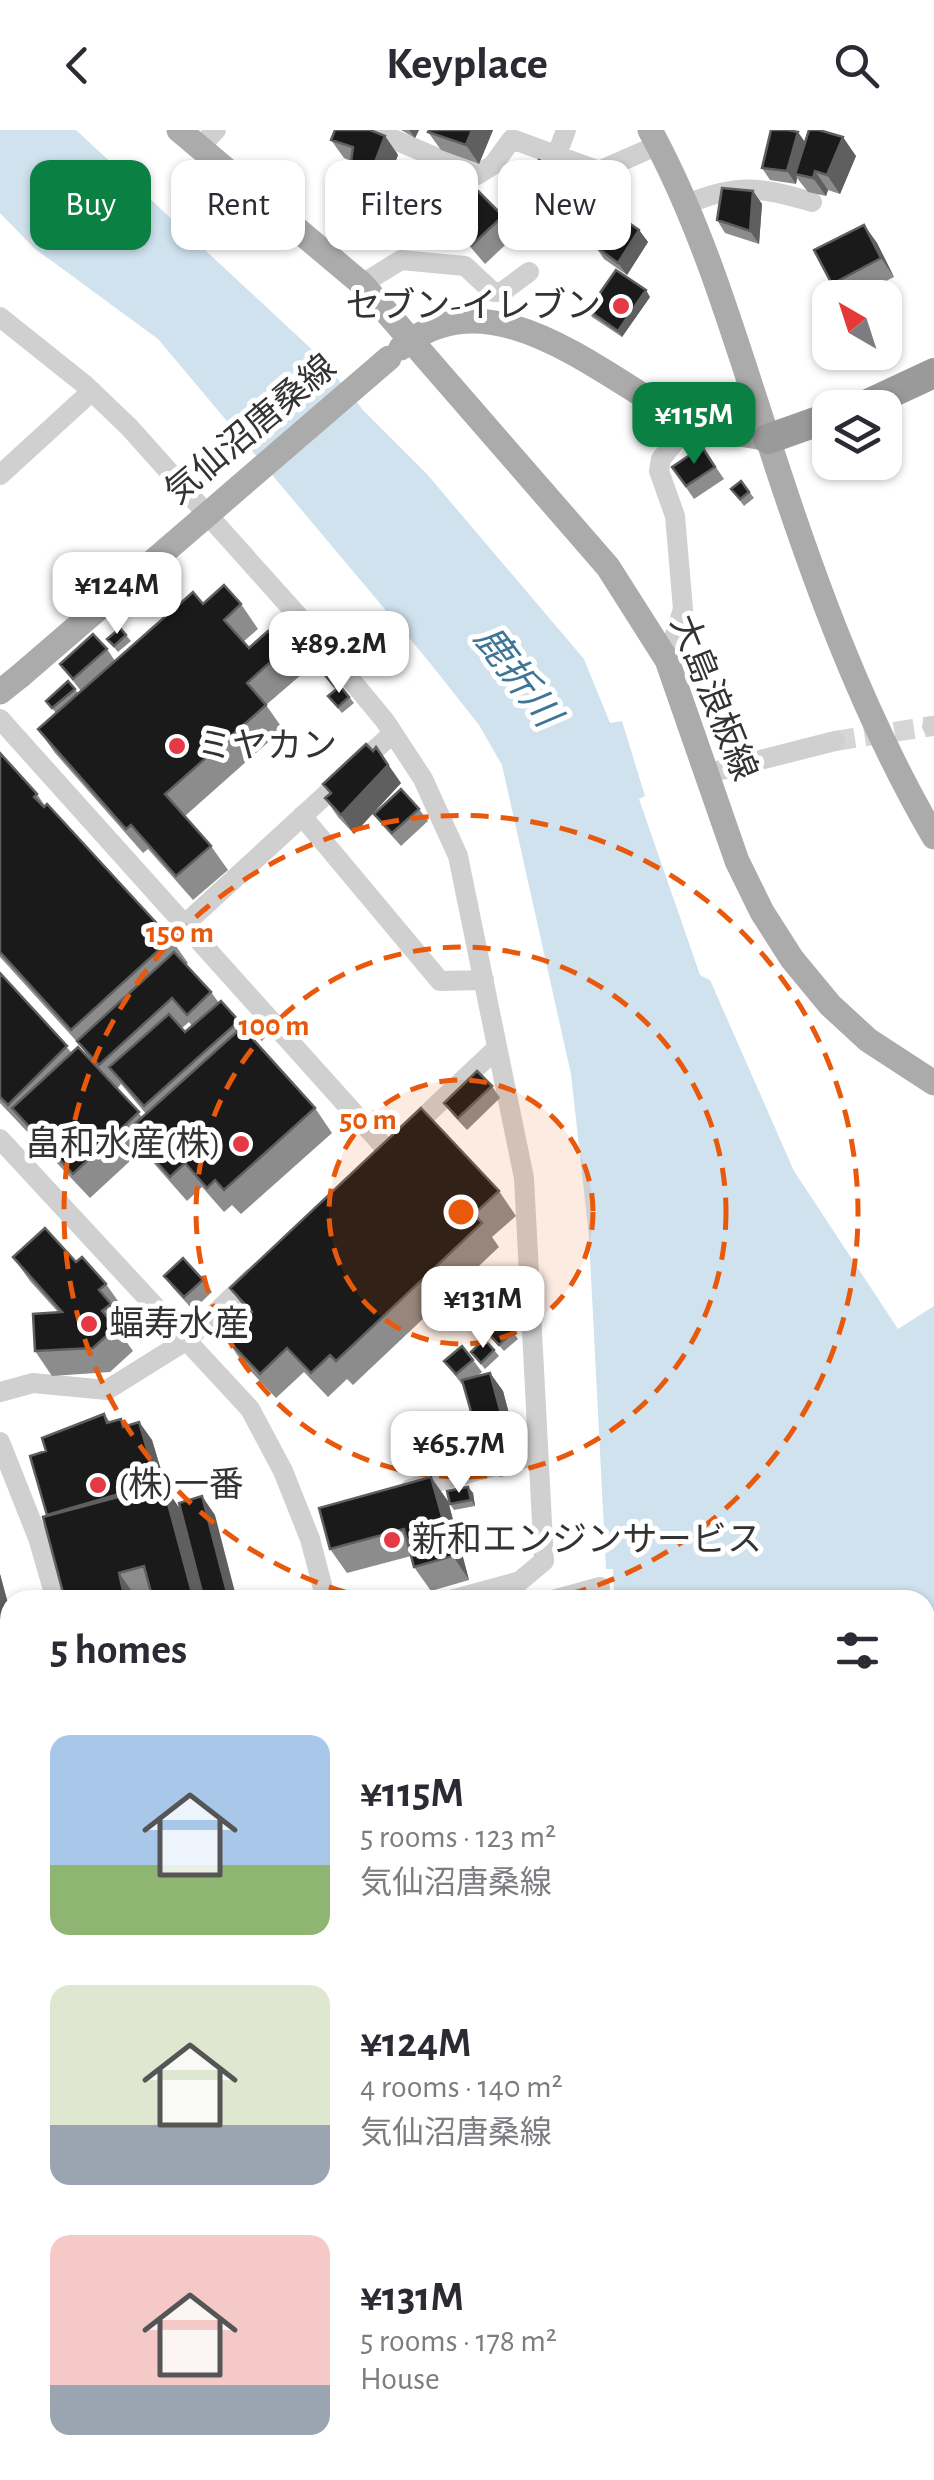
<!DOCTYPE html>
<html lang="en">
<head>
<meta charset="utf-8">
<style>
	:root { --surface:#fff; --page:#f7f7f7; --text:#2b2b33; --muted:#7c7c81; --accent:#0b8043 }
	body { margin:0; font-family:"Alegreya Sans","Noto Sans JP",sans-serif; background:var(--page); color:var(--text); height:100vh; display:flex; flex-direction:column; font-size:38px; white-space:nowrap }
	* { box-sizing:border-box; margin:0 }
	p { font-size:32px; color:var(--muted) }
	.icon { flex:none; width:55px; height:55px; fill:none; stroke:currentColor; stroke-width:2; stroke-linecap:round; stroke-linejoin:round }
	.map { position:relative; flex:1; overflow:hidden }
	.panel { position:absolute; left:0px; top:1460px; width:935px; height:890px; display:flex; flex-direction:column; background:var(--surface); border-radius:30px 30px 0 0; box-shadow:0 2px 8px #0004 }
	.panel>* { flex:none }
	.banner { position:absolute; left:30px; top:30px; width:875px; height:90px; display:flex; gap:20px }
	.needle { width:65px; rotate:321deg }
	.buttons { position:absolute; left:812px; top:150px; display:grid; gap:20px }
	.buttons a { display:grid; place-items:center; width:90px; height:90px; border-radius:20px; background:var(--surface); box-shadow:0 2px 8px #0004; font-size:50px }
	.price { position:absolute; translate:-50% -85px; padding:0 22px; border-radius:20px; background:#fff; color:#222; font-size:32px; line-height:65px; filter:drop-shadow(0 2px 5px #0008) }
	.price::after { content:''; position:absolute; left:50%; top:60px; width:30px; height:22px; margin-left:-15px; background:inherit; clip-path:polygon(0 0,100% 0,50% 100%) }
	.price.active { background:var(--accent); color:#fff }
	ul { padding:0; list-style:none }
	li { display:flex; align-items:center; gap:30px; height:250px; padding:0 50px }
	li span { display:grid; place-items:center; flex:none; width:280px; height:200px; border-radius:20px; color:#555 }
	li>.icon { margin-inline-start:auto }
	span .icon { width:120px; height:120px; fill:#fffc; stroke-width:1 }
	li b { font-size:42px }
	h2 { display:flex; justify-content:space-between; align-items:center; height:120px; padding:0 50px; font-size:42px }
	.chip { padding:0 35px; border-radius:20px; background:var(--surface); box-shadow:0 2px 8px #0004; font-size:35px; line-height:90px }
	.chip.active { background:var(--accent); color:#fff }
	header { display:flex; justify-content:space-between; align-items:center; height:130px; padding:0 50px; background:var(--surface); font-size:45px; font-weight:700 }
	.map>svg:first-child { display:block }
	.green { fill:#e6ecdf }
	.water { fill:#cfe2ee }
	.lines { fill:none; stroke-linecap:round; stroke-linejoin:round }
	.minor-tunnel { stroke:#d6d6d6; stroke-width:20; stroke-dasharray:20 10; stroke-linecap:butt }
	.minor { stroke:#d0d0d0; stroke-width:20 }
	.major { stroke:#ababab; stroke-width:25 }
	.highway { stroke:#9a9a9a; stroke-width:30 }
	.major-bridge { stroke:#ababab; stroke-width:25 }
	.wall { fill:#8c8c8c; fill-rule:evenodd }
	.shaded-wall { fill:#5f5f5f }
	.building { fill:#1a1a1a; stroke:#5f5f5f; stroke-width:2.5 }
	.ring { fill:none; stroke:#e8590c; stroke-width:5; stroke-dasharray:18 12 }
	.poi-dot { fill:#e63946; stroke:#fff; stroke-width:4 }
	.labels { text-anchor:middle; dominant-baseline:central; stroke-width:10; stroke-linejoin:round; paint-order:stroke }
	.poi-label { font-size:35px; fill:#333; stroke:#fff; text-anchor:start }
	.street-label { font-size:35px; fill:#333; stroke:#fff }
	.water-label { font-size:38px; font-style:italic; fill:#3f7597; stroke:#fff }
	.centre { fill:#e8590c; stroke:#fff; stroke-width:5 }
	.ring-label { font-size:30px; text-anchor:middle; font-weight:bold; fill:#e8590c; stroke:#fff; stroke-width:10; stroke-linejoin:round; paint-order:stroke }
</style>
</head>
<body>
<header><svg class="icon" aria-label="back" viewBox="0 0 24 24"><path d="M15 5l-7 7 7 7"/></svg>Keyplace<svg class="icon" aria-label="search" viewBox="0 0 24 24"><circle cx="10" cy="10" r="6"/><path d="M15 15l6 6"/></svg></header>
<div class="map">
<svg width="934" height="2350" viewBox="0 0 934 2350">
	<rect width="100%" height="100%" fill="#fff"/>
	<!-- green -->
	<path class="green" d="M8,2199L10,2340H47L49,2350H0V2202Z"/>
	<!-- water -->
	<path class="water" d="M0,0H76L320,227L363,280L426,343L584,529L610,593L622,591L645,666L639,669L700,845L710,850L794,1041L898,1199L934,1176V2350H474L472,2340H925V1470H602L614,1466L613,1439H606L589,1107L571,944L502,635L479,595L430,533L158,209L34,118L0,83Z
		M10,1638V1788L0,1750V1641Z
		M156,2340H328L293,2350H158Z"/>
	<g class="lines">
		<!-- minor-tunnel -->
		<path class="minor-tunnel" d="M835,611L932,596"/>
		<!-- minor -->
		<path class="minor" d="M372,0L477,45L493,35L512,9L599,41L658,15
			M199,18L216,0
			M557,24L566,0
			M687,74C738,53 760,57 812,72
			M362,154L401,130L465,136L493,162H502L529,142
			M0,187L84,254L129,297L300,488L385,591L423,649L458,726L524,1048L544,1431L520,1451L451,1470
			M0,345L92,261
			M667,530L683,479L675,386L659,341L661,329L690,293
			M0,589L388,1021
			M932,596H934
			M709,643L835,611
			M302,686L440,851L484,850
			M185,794L393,603
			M408,1002L497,918
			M0,1009L250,1279L283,1341L310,1409L326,1470
			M0,1262L33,1253L107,1260L187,1210L252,1148
			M0,1312L38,1408L56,1470
			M410,1359L536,1325
			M553,1470L600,1457
			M0,1591L10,1589
			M0,1623L10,1620
			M0,1822L10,1858
			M0,2094L10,2133
			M65,2340L68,2350
			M142,2340L145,2350"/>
		<!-- major -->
		<path class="major" d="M179,0L362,154L608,437L667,530L737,731L762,782L792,829L830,875L868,910L934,953
			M650,0C702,96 733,202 767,306C811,443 861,582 934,707
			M401,218C492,141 604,249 685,290C709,302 742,303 768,309
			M0,562L20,546"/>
		<!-- highway -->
		<path class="highway" d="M859,278L934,243
			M768,309L830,287"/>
		<!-- major-bridge -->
		<path class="major-bridge" d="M20,546L389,228"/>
	</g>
	<!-- wall -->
	<path class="wall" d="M401,0H419L415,8Z
		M429,0H493L479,34L441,20L428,2Z
		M385,6L398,25L385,59L364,50L351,31L344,28L331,10Z
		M805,12L856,26L840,64L828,60L826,66L808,62L797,48L796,54L770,50L762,38Z
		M564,44L569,51L593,66L602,79L583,112L557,96L553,90L525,75L516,63Z
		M465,57L472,67L503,86L516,105L485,134L455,99L442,112L436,107L424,120L409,105L396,86Z
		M753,61L762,74L759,114L725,103L717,90Z
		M864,95L877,113L894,147L853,168H841L832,154Z
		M639,100L648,112L627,145L604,129L595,116Z
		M650,167L622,207L592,187L588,180Z
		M702,317L724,349L694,369L672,337Z
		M741,351L754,368L744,376L731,359Z
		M203,474H241L258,499L243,512L249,518L285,519L302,544L266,575L283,599L185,686L211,716L228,740L193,770L148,719L143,723L55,623L38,599L56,583L46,571L68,551L78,563L81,561L60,534L107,519L115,531Z
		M120,498L131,511L118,522L107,509Z
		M329,541L354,573L342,583L328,566L335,559L325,545Z
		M0,623L37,664L45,676L171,809L188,833L186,835L211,862L219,873L239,891L248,903L315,978L332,1003L241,1084L232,1075L224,1082L202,1057L187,1071L142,1020L90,1068L0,973V843L71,922L92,932L79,914L0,827ZM189,892L192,896L185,902L182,898ZM121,954L146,984L142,987L117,959Z
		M401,653L354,704L338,687L325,668L330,664L323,654Z
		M419,679L428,691L401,716L383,696L374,684Z
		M492,956L500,968L467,1000L453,985L444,973Z
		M499,1061L516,1086L492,1107L499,1117L353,1255L347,1249L328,1267L304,1242L276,1268L242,1232L225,1207L249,1185L230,1158Z
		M13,1127L76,1132L106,1154L123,1178L117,1183L128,1198L121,1204L133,1221L110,1242L52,1246L35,1221L58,1182L30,1151Z
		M164,1146L203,1150L212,1162L193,1180L173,1158Z
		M513,1202L518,1209L504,1221L489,1204Z
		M494,1220L499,1226L485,1239L471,1222Z
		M473,1230L482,1242L477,1246L490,1243L503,1261L516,1310L489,1318L476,1299L464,1257L444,1231Z
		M104,1284L110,1292L125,1296L139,1292L152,1310L167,1360L180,1379L215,1385L151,1463L136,1467V1470H65L46,1321Z
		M468,1357L473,1363L475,1376L454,1380L450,1374Z
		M448,1371L469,1450L431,1461L414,1437L411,1426L347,1443L330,1419Z
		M0,1444L10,1481V1549L0,1552Z"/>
	<!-- shaded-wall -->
	<path class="shaded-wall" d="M409,0H419L415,8Z
		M472,0H493L479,34L466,15Z
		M798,2L807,15L795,44L797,48L796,54L787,41Z
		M385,6L398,25L385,59L372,40Z
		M843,7L856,26L840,64L827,45Z
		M815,41L828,60L826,66L813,48Z
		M564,44L573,57L548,83L552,91L543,78Z
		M753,61L762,74L759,114L750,101Z
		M593,66L602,79L583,112L574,99Z
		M864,95L877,113L894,147L881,128Z
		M639,100L648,112L627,145L618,133Z
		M646,160L650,167L622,207L618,201Z
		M376,617L401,653L354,704L341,685Z
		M490,1243L503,1261L516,1310L503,1291Z
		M139,1292L152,1310L167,1360L180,1379L205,1470H194L166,1365L157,1353Z
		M431,1347L448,1371L469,1450L453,1426Z
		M468,1357L473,1363L475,1376L471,1370Z
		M202,1366L215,1385L237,1470H229Z
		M119,1443L136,1467V1470H128L124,1465Z
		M0,1444L10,1481V1520L0,1483Z"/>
	<!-- building -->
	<path class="building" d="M335,0H370L385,6L372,40L351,32L353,17L331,10Z
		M429,0H472L466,15L428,2Z
		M771,0H788L798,2L787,41L762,38Z
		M809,0H819L843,7L827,45L815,41L813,48L795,44Z
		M539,30L564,44L543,78L516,63Z
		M444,37L465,57L429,94L423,88L411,101L396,86Z
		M568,51L593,66L574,99L548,83Z
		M722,58L753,61L750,101L717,90Z
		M478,61L503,86L472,115L447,89Z
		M618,85L639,100L618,133L595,116Z
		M864,95L881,128L832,154L814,120Z
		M616,140L646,160L618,201L588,180Z
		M702,317L715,337L686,356L672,337Z
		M741,351L749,362L740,369L731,359Z
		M224,455L241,474L224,490L249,518L268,501L285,519L247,553L266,575L165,664L211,716L176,746L131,695L126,699L38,599L193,462L203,474Z
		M120,498L126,505L114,516L107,509Z
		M93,504L107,519L73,549L60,534Z
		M329,541L338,552L334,556L325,545Z
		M68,551L75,559L52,578L46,571Z
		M340,556L349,567L338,577L328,566Z
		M366,614L373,621L376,617L388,635L341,685L325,668L331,663L323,654Z
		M0,623L37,664L34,667L44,677L47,674L171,809L71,900L0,822Z
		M401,659L419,679L392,703L374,684Z
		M174,822L211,862L187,885L172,868L99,935L77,911Z
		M0,843L67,916L8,975L0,967Z
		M221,871L239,891L144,976L109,937L169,884L185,902Z
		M242,897L315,978L224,1060L215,1050L207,1058L185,1033L170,1047L128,1000Z
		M78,917L139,982L73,1044L12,978Z
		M477,941L492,956L458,988L444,973Z
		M421,978L499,1061L474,1084L482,1093L336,1231L330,1225L311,1243L287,1218L260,1244L225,1207L252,1182L230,1158Z
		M45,1098L76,1132L82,1127L106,1154L99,1160L111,1174L102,1181L116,1197L93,1218L35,1221L33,1184L62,1182L13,1127Z
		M183,1128L203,1150L184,1167L164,1146Z
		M503,1191L513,1202L499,1215L489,1204Z
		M484,1209L494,1220L481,1233L471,1222Z
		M462,1216L473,1230L456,1244L444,1231Z
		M490,1243L503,1291L476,1299L462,1250Z
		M104,1284L107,1293L121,1289L123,1297L139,1292L157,1353L47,1385L30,1326L46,1321L42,1308Z
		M431,1347L453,1426L414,1437L404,1399L330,1419L319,1378Z
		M163,1355L194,1470H153L144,1436L119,1443L124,1465L111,1468V1470H65L43,1387Z
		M468,1357L471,1370L450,1374L447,1361Z
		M202,1366L229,1470H204L179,1373Z
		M0,1483L10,1520L0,1523Z"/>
	<!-- distance rings -->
	<circle cx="461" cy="1082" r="132" fill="#e8590c" fill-opacity=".12"/>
	<g class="ring">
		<circle cx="461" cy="1082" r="132"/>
		<circle cx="461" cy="1082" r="265"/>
		<path d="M375 1470A397 397 0 1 1 547 1470"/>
	</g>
	<!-- markers -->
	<g class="poi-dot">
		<circle cx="621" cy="176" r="10"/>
		<circle cx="177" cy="616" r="10"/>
		<circle cx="241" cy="1014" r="10"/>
		<circle cx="89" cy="1194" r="10"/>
		<circle cx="98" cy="1355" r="10"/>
		<circle cx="392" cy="1410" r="10"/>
	</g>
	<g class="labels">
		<!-- poi labels -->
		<g class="poi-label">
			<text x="601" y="176" text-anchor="end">セブン-イレブン</text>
			<text x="197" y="616">ミヤカン</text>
			<text x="221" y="1014" text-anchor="end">畠和水産(株)</text>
			<text x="109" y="1194">蝠寿水産</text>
			<text x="118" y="1355">(株)一番</text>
			<text x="412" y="1410">新和エンジンサービス</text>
		</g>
		<!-- street labels -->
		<g class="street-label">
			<text transform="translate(251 300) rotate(-40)">気仙沼唐桑線</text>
			<text transform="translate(713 568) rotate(68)">大島浪板線</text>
		</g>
		<!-- water labels -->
		<g class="water-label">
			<text transform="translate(516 547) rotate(53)">鹿折川</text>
		</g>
	</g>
	<circle cx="461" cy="1082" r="15" class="centre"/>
	<g class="ring-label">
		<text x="180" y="812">150 m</text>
		<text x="274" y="905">100 m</text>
		<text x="368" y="999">50 m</text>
	</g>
</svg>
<div class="buttons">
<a><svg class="needle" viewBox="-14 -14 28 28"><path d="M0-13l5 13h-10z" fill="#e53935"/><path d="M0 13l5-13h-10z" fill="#7c7c81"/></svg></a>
<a><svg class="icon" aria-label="layers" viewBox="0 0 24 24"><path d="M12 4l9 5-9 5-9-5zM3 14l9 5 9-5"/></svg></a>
</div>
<b class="price active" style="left:694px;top:337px">¥115M</b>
<b class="price" style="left:117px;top:507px">¥124M</b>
<b class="price" style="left:339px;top:566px">¥89.2M</b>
<b class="price" style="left:483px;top:1221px">¥131M</b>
<b class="price" style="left:459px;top:1366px">¥65.7M</b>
<div class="banner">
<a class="chip active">Buy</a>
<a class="chip">Rent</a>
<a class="chip">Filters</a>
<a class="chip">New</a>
</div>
<section class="panel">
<h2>5 homes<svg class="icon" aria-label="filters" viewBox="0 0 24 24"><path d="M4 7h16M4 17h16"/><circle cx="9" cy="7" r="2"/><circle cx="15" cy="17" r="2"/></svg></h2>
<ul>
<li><span style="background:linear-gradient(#a9c7e8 65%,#8fb573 0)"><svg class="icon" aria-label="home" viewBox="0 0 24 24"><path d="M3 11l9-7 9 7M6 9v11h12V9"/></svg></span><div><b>¥115M</b><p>5 rooms · 123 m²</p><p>気仙沼唐桑線</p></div></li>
<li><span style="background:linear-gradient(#dfe7d0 70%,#9aa5b1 0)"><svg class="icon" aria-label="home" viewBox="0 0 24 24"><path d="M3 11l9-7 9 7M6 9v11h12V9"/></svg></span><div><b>¥124M</b><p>4 rooms · 140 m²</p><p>気仙沼唐桑線</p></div></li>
<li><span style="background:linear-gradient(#f6c9c9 75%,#9aa5b1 0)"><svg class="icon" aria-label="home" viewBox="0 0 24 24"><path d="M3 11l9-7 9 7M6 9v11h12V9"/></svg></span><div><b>¥131M</b><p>5 rooms · 178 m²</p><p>House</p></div></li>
</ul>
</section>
</div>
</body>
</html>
